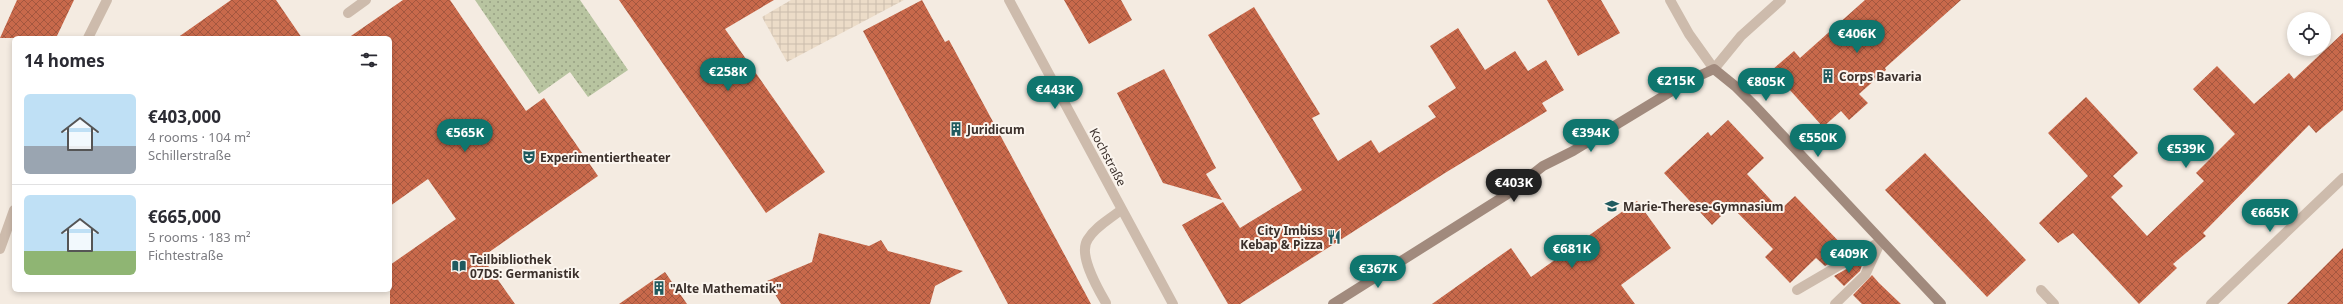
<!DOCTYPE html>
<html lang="en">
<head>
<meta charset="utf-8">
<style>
	:root { --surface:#fff; --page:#f2f2f3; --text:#2b2b33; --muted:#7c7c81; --line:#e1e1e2; --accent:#0f766e }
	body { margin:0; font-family:"Noto Sans",sans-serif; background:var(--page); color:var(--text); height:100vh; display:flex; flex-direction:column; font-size:15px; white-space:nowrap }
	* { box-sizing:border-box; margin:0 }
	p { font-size:13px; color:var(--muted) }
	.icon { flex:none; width:22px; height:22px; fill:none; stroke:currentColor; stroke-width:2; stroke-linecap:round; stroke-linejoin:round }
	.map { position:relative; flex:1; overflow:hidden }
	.details { position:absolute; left:12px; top:36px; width:380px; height:256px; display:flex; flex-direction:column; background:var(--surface); border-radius:6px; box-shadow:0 2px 6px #0003 }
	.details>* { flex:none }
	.controls { position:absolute; left:2287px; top:12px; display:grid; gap:8px }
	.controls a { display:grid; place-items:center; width:44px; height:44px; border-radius:50%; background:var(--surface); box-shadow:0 2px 6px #0003; font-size:20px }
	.price { position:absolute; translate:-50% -34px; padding:0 9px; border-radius:14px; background:var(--accent); color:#fff; font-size:13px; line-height:26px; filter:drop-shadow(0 1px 2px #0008) }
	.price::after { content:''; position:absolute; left:50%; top:24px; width:12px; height:9px; margin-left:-6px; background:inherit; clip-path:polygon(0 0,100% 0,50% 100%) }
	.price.current { background:#222; color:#fff }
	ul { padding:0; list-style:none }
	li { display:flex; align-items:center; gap:12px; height:100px; padding:0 12px }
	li+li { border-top:1px solid var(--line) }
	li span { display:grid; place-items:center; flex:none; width:112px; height:80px; border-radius:6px; color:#555 }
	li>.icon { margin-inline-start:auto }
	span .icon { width:48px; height:48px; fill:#fffc; stroke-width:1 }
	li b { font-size:17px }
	h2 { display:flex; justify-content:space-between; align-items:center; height:48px; padding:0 12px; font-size:17px }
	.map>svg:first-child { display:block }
	.grass { fill:url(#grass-dots) }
	.plaza { fill:url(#plaza-grid) }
	.building { fill:url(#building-cross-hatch) }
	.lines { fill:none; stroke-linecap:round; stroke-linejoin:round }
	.lane { stroke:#cdbbac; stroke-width:10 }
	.street { stroke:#cdbbac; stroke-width:10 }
	.secondary { stroke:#a18a7d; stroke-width:10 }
	.labels { text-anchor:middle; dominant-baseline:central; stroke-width:4; stroke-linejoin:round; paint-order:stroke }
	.poi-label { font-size:12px; font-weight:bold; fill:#3b302b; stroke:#fbf5ee; text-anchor:start }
	.street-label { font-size:12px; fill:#3b302b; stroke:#fbf5ee }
</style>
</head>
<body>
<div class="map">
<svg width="2343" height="304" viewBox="0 0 2343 304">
	<defs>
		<pattern id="grass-dots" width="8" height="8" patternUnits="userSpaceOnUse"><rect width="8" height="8" fill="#b8c4a0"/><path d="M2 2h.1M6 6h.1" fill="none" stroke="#97a083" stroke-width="1.8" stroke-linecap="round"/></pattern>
		<pattern id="plaza-grid" width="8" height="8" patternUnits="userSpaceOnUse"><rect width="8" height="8" fill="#ecdcc8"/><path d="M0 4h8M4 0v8" fill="none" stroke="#cbbdac"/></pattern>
		<pattern id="building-cross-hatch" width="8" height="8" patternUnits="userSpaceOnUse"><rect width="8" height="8" fill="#c8694b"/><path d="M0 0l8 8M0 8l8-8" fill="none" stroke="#a4573f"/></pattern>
	</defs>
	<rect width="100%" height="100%" fill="#f4ebe1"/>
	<!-- grass -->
	<path class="grass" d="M475,0H580L628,70L588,97L570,72L539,94Z"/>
	<!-- plaza -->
	<path class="plaza" d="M791,0H904L787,62L762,17Z"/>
	<!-- building -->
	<path class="building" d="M17,0H74L56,38H0Z
		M231,0H276L302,38H177Z
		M403,0H450L526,111L544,98L598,176L482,257L515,304H390V265L456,219L428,179L390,206V38H348Z
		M619,0H774L725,29L825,172L766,213Z
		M922,0L945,42L949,40L1091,304H1008L863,31Z
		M1064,0H1121L1132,20L1089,44Z
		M1547,0H1601L1620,33L1578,56Z
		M1865,0H1961L1885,68L1886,70L1859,94L1868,103L1849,120L1841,111L1823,127L1772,70L1794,51L1800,58Z
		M1254,7L1320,114L1312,118L1338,161L1371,140L1379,153L1436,117L1428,106L1456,88L1430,46L1458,28L1485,70L1515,51L1528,71L1546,60L1564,90L1542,103L1547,111L1445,173L1240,304H1228L1182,225L1223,202L1240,228L1302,190L1208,35Z
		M2343,33V110L2316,133L2309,125L2203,233L2206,236L2173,264L2177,268L2139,304L2073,233L2058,243L2039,223L2088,176L2048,133L2086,97L2138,153L2113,176L2123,186L2111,197L2147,236L2204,181L2196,173L2235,134L2193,89L2217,66L2254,104L2289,73L2294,79Z
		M1164,69L1216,168L1206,174L1222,200L1163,183L1117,93Z
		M1728,120L1764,158L1747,174L1780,210L1795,196L1849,252L1825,266L1816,258L1790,283L1765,257L1773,249L1731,206L1712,225L1664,173L1708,132L1711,136Z
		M1925,153L2026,260L1987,297L1885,190Z
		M1637,201L1671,248L1621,285L1635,304H1432L1511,248L1531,277Z
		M819,233L869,246L881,240L888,251L963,271L935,286L930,304H781L767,281L812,262Z
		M2343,248V304H2287Z
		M1859,262L1862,265L1860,271L1844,286L1834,276Z
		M665,272L687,304H619Z
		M1872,275L1879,283L1901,304H1862L1853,295Z"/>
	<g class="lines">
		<!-- lane -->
		<path class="lane" d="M348,13L366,0
			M1797,290L1881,241
			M2041,290L2054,304
			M1106,303C1098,289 1077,254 1088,239C1095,227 1110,219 1121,210
			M1835,304L1865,275L1881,241"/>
		<!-- street -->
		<path class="street" d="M1009,0L1173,304
			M1670,0L1689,34L1714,69L1741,36L1781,0
			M88,38L107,0
			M0,249L14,210
			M2211,304L2343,178"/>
		<!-- secondary -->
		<path class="secondary" d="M1333,304L1506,195L1543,166L1573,151L1690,80L1714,69L1735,86L1754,105L1941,304"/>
	</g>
	<!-- icons -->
	<defs>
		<symbol id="building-bare" viewBox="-9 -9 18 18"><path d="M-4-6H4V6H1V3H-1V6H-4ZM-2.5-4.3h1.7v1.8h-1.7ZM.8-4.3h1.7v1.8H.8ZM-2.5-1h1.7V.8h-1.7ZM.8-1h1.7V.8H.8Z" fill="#1f5a5e" stroke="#fbf5ee" stroke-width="2.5" paint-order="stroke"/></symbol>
		<symbol id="theatre-bare" viewBox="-9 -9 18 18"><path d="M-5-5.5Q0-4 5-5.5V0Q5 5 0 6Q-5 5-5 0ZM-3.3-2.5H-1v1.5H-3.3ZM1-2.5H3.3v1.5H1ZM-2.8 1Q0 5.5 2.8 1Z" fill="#1f5a5e" stroke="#fbf5ee" stroke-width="2.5" paint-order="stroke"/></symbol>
		<symbol id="school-bare" viewBox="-9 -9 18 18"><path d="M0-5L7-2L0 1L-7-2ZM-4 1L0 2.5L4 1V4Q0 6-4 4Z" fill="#1f5a5e" stroke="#fbf5ee" stroke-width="2.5" paint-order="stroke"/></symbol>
		<symbol id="restaurant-bare" viewBox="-9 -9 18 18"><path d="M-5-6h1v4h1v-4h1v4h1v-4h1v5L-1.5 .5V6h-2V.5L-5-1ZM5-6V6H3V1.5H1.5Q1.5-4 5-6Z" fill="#1f5a5e" stroke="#fbf5ee" stroke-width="2.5" paint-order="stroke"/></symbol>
		<symbol id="library-bare" viewBox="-9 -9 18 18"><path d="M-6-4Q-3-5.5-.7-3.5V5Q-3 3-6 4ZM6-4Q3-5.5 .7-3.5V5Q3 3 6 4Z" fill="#1f5a5e" stroke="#fbf5ee" stroke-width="2.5" paint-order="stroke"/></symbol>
	</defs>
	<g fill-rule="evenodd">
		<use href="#building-bare" x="1818" y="66" width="20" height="20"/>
		<use href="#building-bare" x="946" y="119" width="20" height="20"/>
		<use href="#theatre-bare" x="519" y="147" width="20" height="20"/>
		<use href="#school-bare" x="1602" y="196" width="20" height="20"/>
		<use href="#restaurant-bare" x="1324" y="227" width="20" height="20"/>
		<use href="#library-bare" x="449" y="256" width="20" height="20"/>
		<use href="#building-bare" x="649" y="278" width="20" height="20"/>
	</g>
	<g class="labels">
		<!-- poi labels -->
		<g class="poi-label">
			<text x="1839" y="76">Corps Bavaria</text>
			<text x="967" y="129">Juridicum</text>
			<text x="540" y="157">Experimentiertheater</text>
			<text x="1623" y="206">Marie-Therese-Gymnasium</text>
			<text x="1323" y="230" text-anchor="end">City Imbiss<tspan x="1323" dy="14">Kebap &amp; Pizza</tspan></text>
			<text x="470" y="259">Teilbibliothek<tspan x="470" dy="14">07DS: Germanistik</tspan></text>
			<text x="670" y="288">"Alte Mathematik"</text>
		</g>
		<!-- street labels -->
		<g class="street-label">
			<text transform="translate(1108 157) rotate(62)">Kochstraße</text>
		</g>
	</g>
</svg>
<div class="controls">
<a><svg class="icon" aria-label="locate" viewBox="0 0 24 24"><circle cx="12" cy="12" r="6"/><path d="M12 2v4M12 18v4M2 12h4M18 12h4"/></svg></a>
</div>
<b class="price" style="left:1857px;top:54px">€406K</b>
<b class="price" style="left:728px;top:92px">€258K</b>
<b class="price" style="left:1676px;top:101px">€215K</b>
<b class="price" style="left:1766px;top:102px">€805K</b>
<b class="price" style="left:1055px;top:110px">€443K</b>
<b class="price" style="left:465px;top:153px">€565K</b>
<b class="price" style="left:1591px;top:153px">€394K</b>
<b class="price" style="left:1818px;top:158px">€550K</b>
<b class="price" style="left:2186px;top:169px">€539K</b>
<b class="price current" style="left:1514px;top:203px">€403K</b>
<b class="price" style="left:2270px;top:233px">€665K</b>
<b class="price" style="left:1572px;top:269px">€681K</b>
<b class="price" style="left:1849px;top:274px">€409K</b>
<b class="price" style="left:1378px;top:289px">€367K</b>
<section class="details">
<h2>14 homes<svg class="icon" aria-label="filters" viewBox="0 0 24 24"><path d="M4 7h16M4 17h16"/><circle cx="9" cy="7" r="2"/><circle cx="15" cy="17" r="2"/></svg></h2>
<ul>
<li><span style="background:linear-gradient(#bfe0f5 65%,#9aa5b1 0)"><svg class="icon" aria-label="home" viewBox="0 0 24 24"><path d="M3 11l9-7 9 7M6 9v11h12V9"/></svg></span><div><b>€403,000</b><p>4 rooms · 104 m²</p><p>Schillerstraße</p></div></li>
<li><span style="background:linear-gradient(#bfe0f5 70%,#8fb573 0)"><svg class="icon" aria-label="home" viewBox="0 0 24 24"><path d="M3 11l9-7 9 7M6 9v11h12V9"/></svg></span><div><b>€665,000</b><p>5 rooms · 183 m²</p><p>Fichtestraße</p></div></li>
</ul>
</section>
</div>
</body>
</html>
